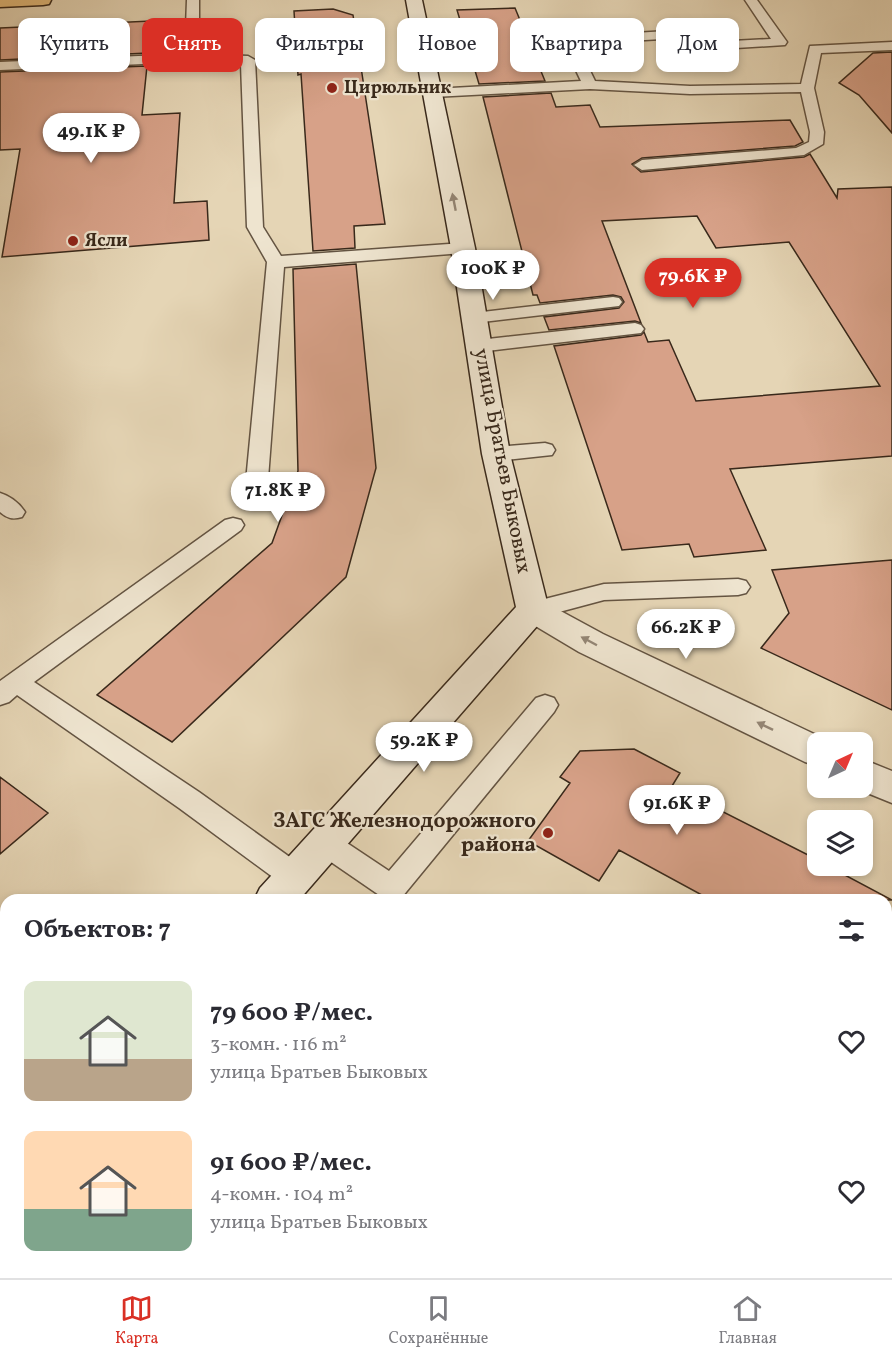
<!DOCTYPE html>
<html lang="ru">
<head>
<meta charset="utf-8">
<style>
	:root { --surface:#fff; --page:#f7f7f7; --text:#2b2b33; --muted:#7c7c81; --line:#e1e1e2; --accent:#d93025 }
	body { margin:0; font-family:Vollkorn,serif; background:var(--page); color:var(--text); height:100vh; display:flex; flex-direction:column; font-size:22px; white-space:nowrap }
	* { box-sizing:border-box; margin:0 }
	p { font-size:20px; color:var(--muted) }
	.icon { flex:none; width:33px; height:33px; fill:none; stroke:currentColor; stroke-width:2; stroke-linecap:round; stroke-linejoin:round }
	.map { position:relative; flex:1; overflow:hidden }
	.details { position:absolute; left:0px; top:894px; width:892px; height:384px; display:flex; flex-direction:column; background:var(--surface); border-radius:18px 18px 0 0; box-shadow:0 3px 9px #0003 }
	.details>* { flex:none }
	.top-card { position:absolute; left:18px; top:18px; width:856px; height:54px; display:flex; gap:12px }
	.needle { width:39px; rotate:44deg }
	.buttons { position:absolute; left:807px; top:732px; display:grid; gap:12px }
	.buttons a { display:grid; place-items:center; width:66px; height:66px; border-radius:12px; background:var(--surface); box-shadow:0 3px 9px #0003; font-size:30px }
	.price { position:absolute; translate:-50% -51px; padding:0 14px; border-radius:21px; background:#fff; color:#222; font-size:20px; line-height:39px; filter:drop-shadow(0 2px 3px #0008) }
	.price::after { content:''; position:absolute; left:50%; top:36px; width:18px; height:14px; margin-left:-9px; background:inherit; clip-path:polygon(0 0,100% 0,50% 100%) }
	.price.on { background:var(--accent); color:#fff }
	ul { padding:0; list-style:none }
	li { display:flex; align-items:center; gap:18px; height:150px; padding:0 24px }
	li span { display:grid; place-items:center; flex:none; width:168px; height:120px; border-radius:12px; color:#555 }
	li>.icon { margin-inline-start:auto }
	span .icon { width:72px; height:72px; fill:#fffc; stroke-width:1 }
	li b { font-size:26px }
	h2 { display:flex; justify-content:space-between; align-items:center; height:72px; padding:0 24px; font-size:26px }
	.tag { padding:0 21px; border-radius:12px; background:var(--surface); box-shadow:0 3px 9px #0003; font-size:21px; line-height:54px }
	.tag.on { background:var(--accent); color:#fff }
	.tabs { display:flex; justify-content:space-around; align-items:center; height:84px; border-top:2px solid var(--line); background:var(--surface); font-size:16px; color:var(--muted) }
	.tabs a { display:grid; justify-items:center; gap:3px }
	.tabs .on { color:var(--accent) }
	.map>svg:first-child { display:block }
	.building { fill:#d7a188; stroke:#39291b; stroke-width:1.5 }
	.lines { fill:none; stroke-linecap:round; stroke-linejoin:round }
	.lane-casing { stroke:#645442; stroke-width:3 }
	.street-casing { stroke:#645442; stroke-width:3 }
	.secondary-casing { stroke:#39291b; stroke-width:3 }
	.primary-casing { stroke:#39291b; stroke-width:3 }
	.lane { fill:#eee4cf; fill-rule:evenodd }
	.street { fill:#eee4cf; fill-rule:evenodd }
	.secondary { fill:#eee4cf; fill-rule:evenodd }
	.primary { fill:#e2ba7a; fill-rule:evenodd }
	.oneway { fill:#948675 }
	.poi-dot { fill:#8f2418; stroke:#eee4cf; stroke-width:2 }
	.labels { text-anchor:middle; dominant-baseline:central; stroke-width:4.5; stroke-linejoin:round; paint-order:stroke }
	.far-poi-label { font-size:18px; font-weight:bold; fill:#39291b; stroke:#eee4cf; text-anchor:start }
	.street-label { font-size:21px; fill:#39291b; stroke:#eee4cf }
	.poi-label { font-size:21px; font-weight:bold; fill:#39291b; stroke:#eee4cf; text-anchor:end }
</style>
</head>
<body>
<div class="map">
<svg width="892" height="1278" viewBox="0 0 892 1278">
	<rect width="100%" height="100%" fill="#e5d5b5"/>
	<filter id="stains"><feTurbulence type="fractalNoise" baseFrequency=".00333" numOctaves="4"/><feColorMatrix values="0 0 0 0 .2 0 0 0 0 .09 0 0 0 0 .02 0 0 0 .5 -.17"/></filter>
	<radialGradient id="worn" r=".72"><stop offset=".6" stop-color="#630" stop-opacity="0"/><stop offset="1" stop-color="#630" stop-opacity=".3"/></radialGradient>
	<!-- building -->
	<path class="building" d="M515,8L545,81L479,84L457,10Z
		M333,9L353,15L385,224L354,226L355,248L313,251L301,74L298,75L294,11Z
		M151,21L148,53L0,60V28Z
		M892,52V133L859,95L839,83L873,53Z
		M147,66L142,115L180,113L174,203L207,201L209,240L2,257L20,149L0,150V72Z
		M551,93L556,107L590,105L600,127L790,120L803,142L795,146L642,158L632,164L641,172L804,157L810,154L837,198L838,189L892,187V456L730,469L766,550L694,557L689,544L622,550L554,346L641,335L644,332L648,342L669,340L696,401L880,386L789,242L716,248L697,216L602,221L641,323L635,321L549,330L544,317L619,308L624,302L621,297L613,295L540,303L537,295H533L483,97Z
		M356,264L376,468L346,577L172,742L97,695L272,543L298,471L293,269Z
		M892,560V710L761,648L789,613L772,570Z
		M634,749L680,773L672,786L818,860V866H828L892,900H711L619,850L599,881L528,841L570,783L560,777L580,751Z
		M0,777L48,813L0,854Z"/>
	<g class="lines">
		<defs>
			<path id="lane" d="M187,0H199V54L248,56L255,60L263,227L281,256L463,243L471,248L463,253L284,267L267,492L264,497L256,499L248,497L245,492L267,262L247,227L241,64L192,62L0,70V62L185,54Z
				M745,0H757L787,42L785,45L672,52L667,51L662,39L577,44L595,81L690,86L801,84L810,46L892,42V50L821,53L814,88L824,132L823,144L804,155L642,170L634,165L642,160L796,148L809,142L810,132L801,92L690,94L590,89L433,97L426,93L433,89L581,81L562,41L569,37L667,31L672,32L677,44L771,39Z
				M613,297L619,298L622,302L619,306L474,323L468,322L465,318L468,314L474,313Z
				M635,323L641,325L644,329L641,333L479,352L472,350L470,346L472,342L479,340Z
				M545,443L552,445L555,450L552,455L496,461L489,459L486,454L489,449L496,447Z
				M0,493C10,496 19,503 25,512L22,517C12,520 7,518 0,512Z
				M233,518L241,520L244,525L241,530L34,682L199,792L305,868L309,877L305,886L295,889L285,886L179,808L17,695L9,702L0,705V681L225,520Z
				M738,579L746,581L750,587L746,593L738,595L604,600L533,619L525,616L521,610L525,604L604,584Z
				M545,695L554,698L558,705L554,712L402,897L394,900L382,897L315,851L311,843L315,835L325,831L335,835L389,871L536,698Z
				M886,1118L892,1120V1154L886,1151Z
				M0,1220L6,1222V1260L0,1257Z
				M20,1272H60L63,1278H23Z"/>
			<path id="street" d="M533,598L544,602L603,634L831,742H818V766L805,762L579,652L522,618L517,610L522,602Z
				M862,759L892,771V803L855,788H862Z"/>
			<path id="secondary" d="M406,0H422L475,248L510,454L549,610L544,618L299,900H254L260,888L516,607L482,454L451,248Z
				M6,1176V1227L0,1230V1179Z"/>
			<path id="primary" d="M0,0H51L49,4L43,5L0,7Z"/>
		</defs>
		<!-- lane casing -->
		<use href="#lane" class="lane-casing"/>
		<!-- street casing -->
		<use href="#street" class="street-casing"/>
		<!-- secondary casing -->
		<use href="#secondary" class="secondary-casing"/>
		<!-- primary casing -->
		<use href="#primary" class="primary-casing"/>
		<!-- lane -->
		<use href="#lane" class="lane"/>
		<!-- street -->
		<use href="#street" class="street"/>
		<!-- secondary -->
		<use href="#secondary" class="secondary"/>
		<!-- primary -->
		<use href="#primary" class="primary"/>
	</g>
	<!-- one-way arrows -->
	<defs><path id="oneway-solid" d="M-6-.8H1V-3.2L6.5 0L1 3.2V.8H-6Z" transform="scale(1.5)"/></defs>
	<g class="oneway">
		<use href="#oneway-solid" transform="translate(454 202) rotate(-101)"/>
		<use href="#oneway-solid" transform="translate(589 641) rotate(-152)"/>
		<use href="#oneway-solid" transform="translate(765 726) rotate(-154)"/>
	</g>
	<!-- markers -->
	<g class="poi-dot">
		<circle cx="332" cy="88" r="6"/>
		<circle cx="73" cy="241" r="6"/>
		<circle cx="548" cy="833" r="6"/>
	</g>
	<g class="labels">
		<!-- far-poi labels -->
		<g class="far-poi-label">
			<text x="344" y="88">Цирюльник</text>
			<text x="85" y="241">Ясли</text>
		</g>
		<!-- street labels -->
		<g class="street-label">
			<text transform="translate(502 461) rotate(79)">улица Братьев Быковых</text>
		</g>
		<!-- poi labels -->
		<g class="poi-label">
			<text x="536" y="821">ЗАГС Железнодорожного<tspan x="536" dy="24">района</tspan></text>
		</g>
	</g>
	<rect width="100%" height="100%" filter="url(#stains)"/>
	<rect width="100%" height="100%" fill="url(#worn)"/>
</svg>
<div class="buttons">
<a><svg class="needle" viewBox="-14 -14 28 28"><path d="M0-13l5 13h-10z" fill="#e53935"/><path d="M0 13l5-13h-10z" fill="#7c7c81"/></svg></a>
<a><svg class="icon" aria-label="layers" viewBox="0 0 24 24"><path d="M12 4l9 5-9 5-9-5zM3 14l9 5 9-5"/></svg></a>
</div>
<b class="price" style="left:91px;top:164px">49.1K ₽</b>
<b class="price" style="left:493px;top:301px">100K ₽</b>
<b class="price on" style="left:693px;top:309px">79.6K ₽</b>
<b class="price" style="left:278px;top:523px">71.8K ₽</b>
<b class="price" style="left:686px;top:660px">66.2K ₽</b>
<b class="price" style="left:424px;top:773px">59.2K ₽</b>
<b class="price" style="left:677px;top:836px">91.6K ₽</b>
<div class="top-card">
<a class="tag">Купить</a>
<a class="tag on">Снять</a>
<a class="tag">Фильтры</a>
<a class="tag">Новое</a>
<a class="tag">Квартира</a>
<a class="tag">Дом</a>
</div>
<section class="details">
<h2>Объектов: 7<svg class="icon" aria-label="filters" viewBox="0 0 24 24"><path d="M4 7h16M4 17h16"/><circle cx="9" cy="7" r="2"/><circle cx="15" cy="17" r="2"/></svg></h2>
<ul>
<li><span style="background:linear-gradient(#dfe7d0 65%,#b9a48a 0)"><svg class="icon" aria-label="home" viewBox="0 0 24 24"><path d="M3 11l9-7 9 7M6 9v11h12V9"/></svg></span><div><b>79 600 ₽/мес.</b><p>3-комн. · 116 m²</p><p>улица Братьев Быковых</p></div><svg class="icon" aria-label="heart" viewBox="0 0 24 24"><path d="M12 20l-8-8c-3-5 5-10 8-4 3-6 11-1 8 4z"/></svg></li>
<li><span style="background:linear-gradient(#ffd9b3 65%,#7fa58c 0)"><svg class="icon" aria-label="home" viewBox="0 0 24 24"><path d="M3 11l9-7 9 7M6 9v11h12V9"/></svg></span><div><b>91 600 ₽/мес.</b><p>4-комн. · 104 m²</p><p>улица Братьев Быковых</p></div><svg class="icon" aria-label="heart" viewBox="0 0 24 24"><path d="M12 20l-8-8c-3-5 5-10 8-4 3-6 11-1 8 4z"/></svg></li>
</ul>
</section>
</div>
<nav class="tabs">
<a class="on"><svg class="icon" aria-label="map" viewBox="0 0 24 24"><path d="M3 6l6-2 6 2 6-2v14l-6 2-6-2-6 2zM9 4v14M15 6v14"/></svg>Карта</a>
<a><svg class="icon" aria-label="saved" viewBox="0 0 24 24"><path d="M7 4h10v16l-5-4-5 4z"/></svg>Сохранённые</a>
<a><svg class="icon" aria-label="home" viewBox="0 0 24 24"><path d="M3 11l9-7 9 7M6 9v11h12V9"/></svg>Главная</a>
</nav>
</body>
</html>
